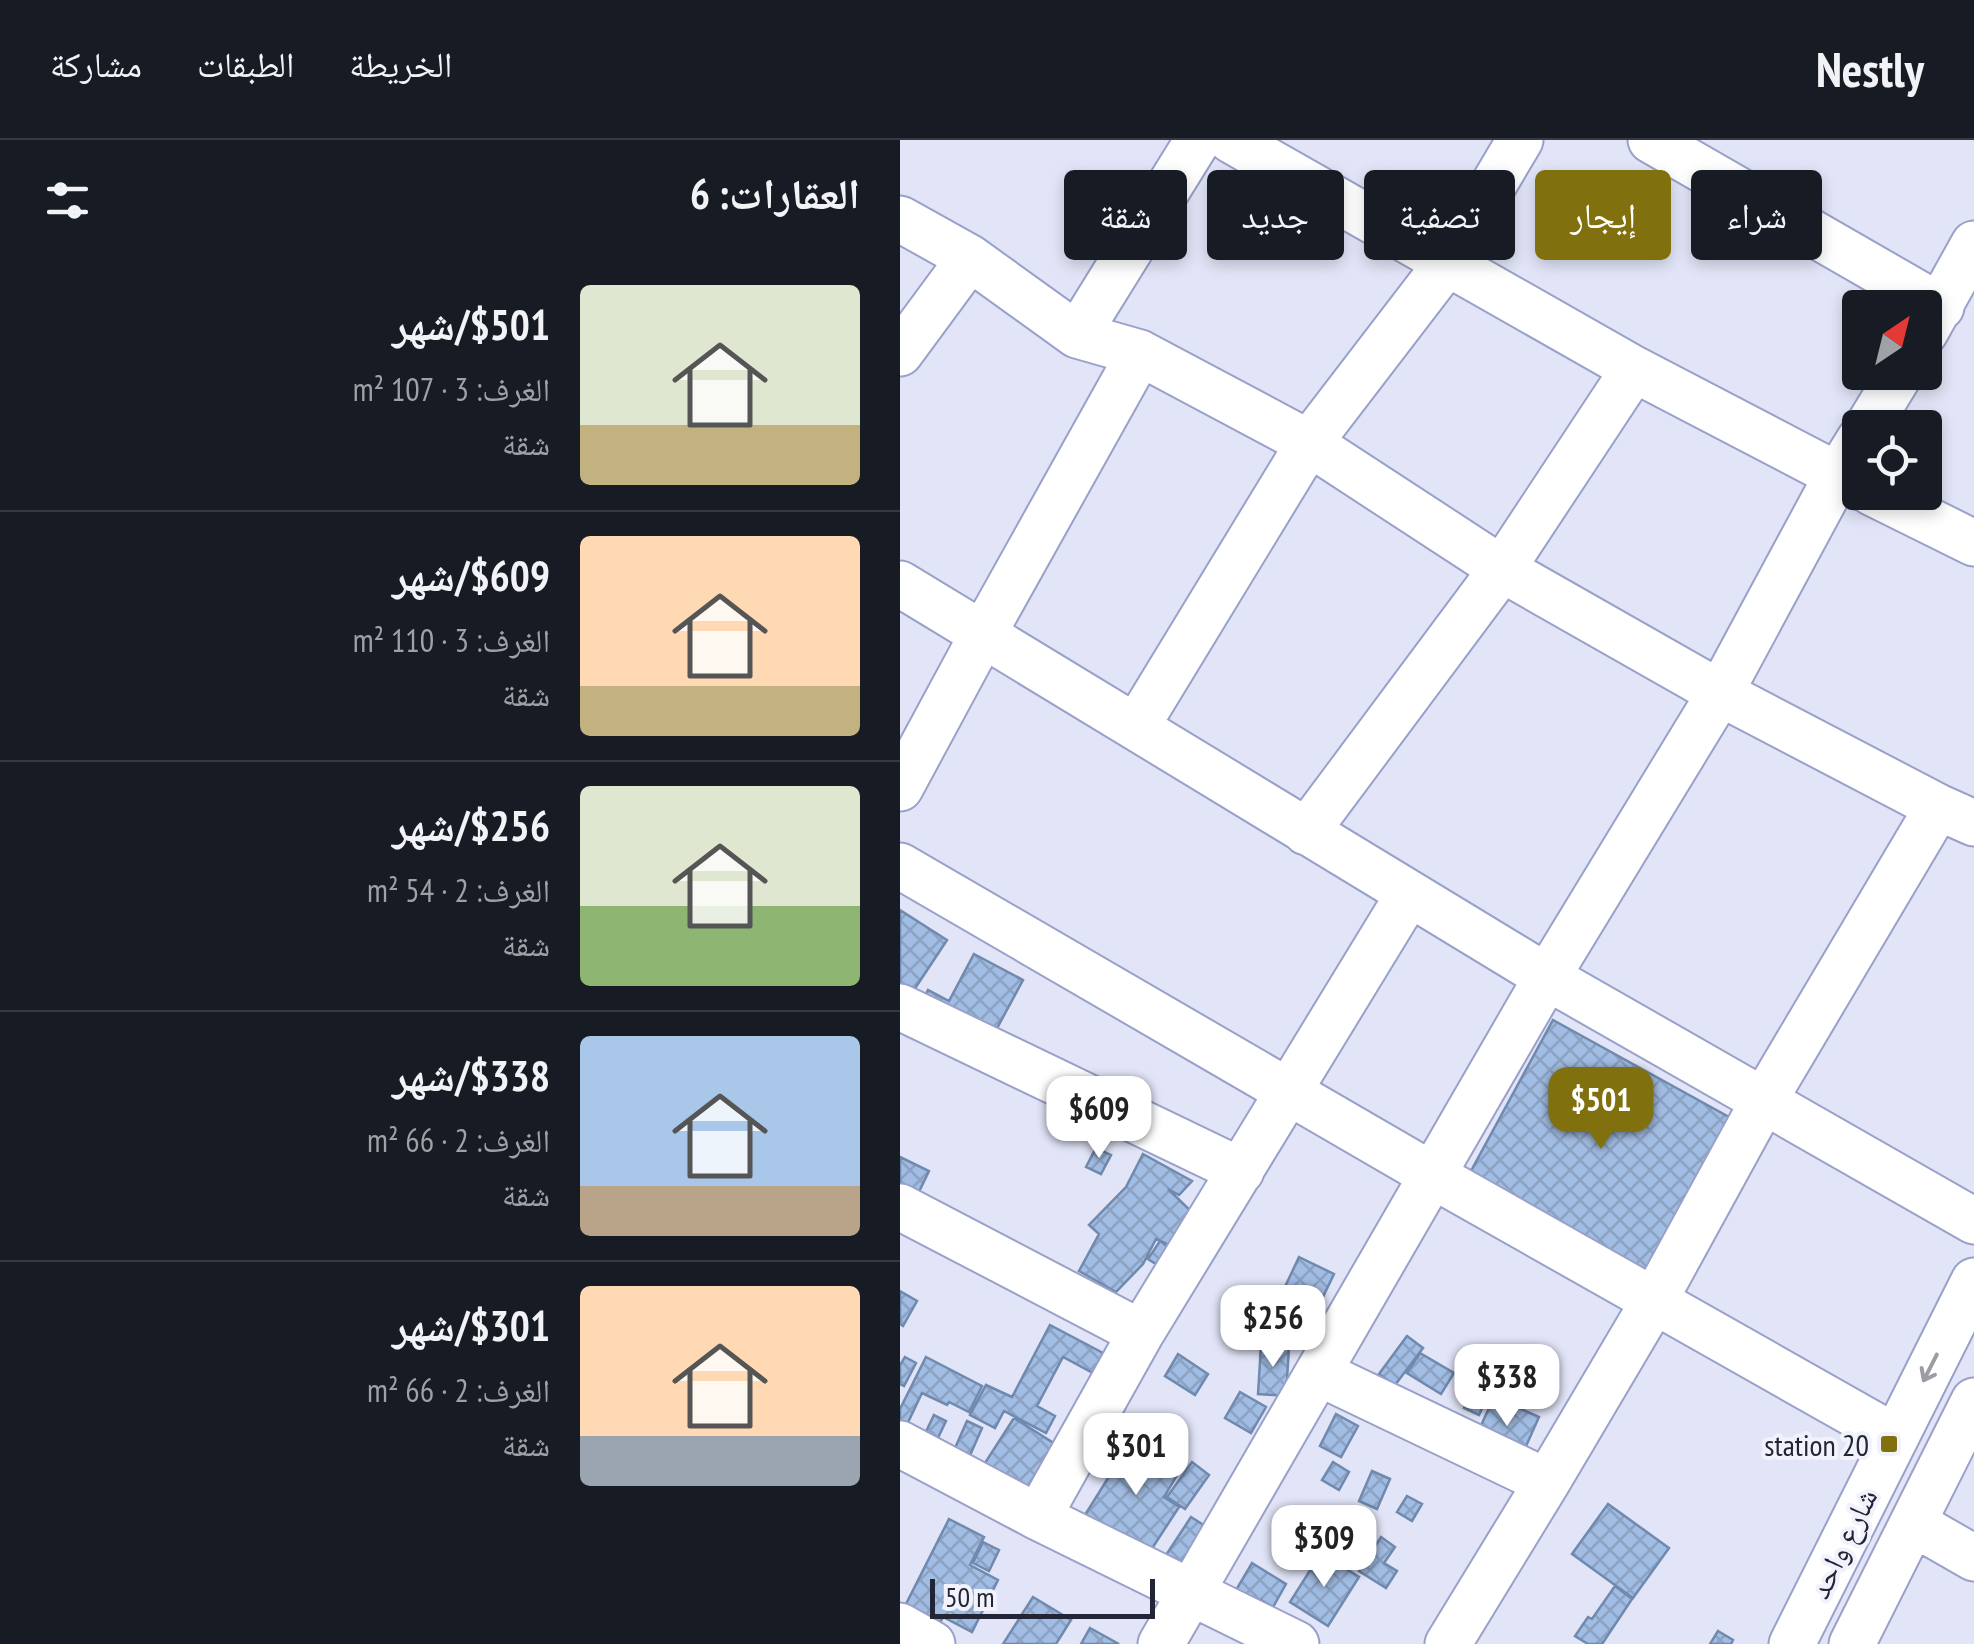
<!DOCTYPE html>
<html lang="ar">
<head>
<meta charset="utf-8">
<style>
	:root { --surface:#171b24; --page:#242831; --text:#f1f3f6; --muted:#9ea1a6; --line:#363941; --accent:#81700e }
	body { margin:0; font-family:"PT Sans Narrow","Noto Naskh Arabic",sans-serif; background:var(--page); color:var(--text); direction:rtl; height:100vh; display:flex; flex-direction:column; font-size:38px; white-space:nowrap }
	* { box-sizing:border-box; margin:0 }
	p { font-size:32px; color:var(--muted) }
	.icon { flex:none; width:55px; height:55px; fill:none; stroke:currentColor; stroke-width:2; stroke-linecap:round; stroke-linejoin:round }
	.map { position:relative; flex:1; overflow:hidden; direction:ltr }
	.side { display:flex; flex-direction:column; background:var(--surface); width:900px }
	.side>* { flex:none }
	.top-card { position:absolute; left:30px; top:30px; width:892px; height:90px; direction:rtl; display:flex; gap:20px }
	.needle { width:65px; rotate:35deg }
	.buttons { position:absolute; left:942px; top:150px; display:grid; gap:20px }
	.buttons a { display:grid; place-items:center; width:100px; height:100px; border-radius:10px; background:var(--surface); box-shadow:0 5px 15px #0003; font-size:50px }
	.scale { position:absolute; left:30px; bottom:25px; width:225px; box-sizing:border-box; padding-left:10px; border:5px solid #222535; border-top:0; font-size:28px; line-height:35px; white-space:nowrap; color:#222535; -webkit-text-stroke:8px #f1f2fc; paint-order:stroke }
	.price { position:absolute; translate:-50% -85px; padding:0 22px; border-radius:20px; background:#fff; color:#222; font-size:32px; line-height:65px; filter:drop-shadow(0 2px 5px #0008) }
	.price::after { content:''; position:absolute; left:50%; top:60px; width:30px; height:22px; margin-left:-15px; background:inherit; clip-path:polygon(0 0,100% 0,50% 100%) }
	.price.on { background:var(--accent); color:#fff }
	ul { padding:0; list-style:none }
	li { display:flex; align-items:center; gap:30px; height:250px; padding:0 40px }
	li+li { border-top:2px solid var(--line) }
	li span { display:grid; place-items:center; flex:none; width:280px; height:200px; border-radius:10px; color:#555 }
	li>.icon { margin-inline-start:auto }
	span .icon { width:120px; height:120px; fill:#fffc; stroke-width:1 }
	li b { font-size:42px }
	h2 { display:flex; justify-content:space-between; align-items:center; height:120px; padding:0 40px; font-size:42px }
	.pill { padding:0 35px; border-radius:10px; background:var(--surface); box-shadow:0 5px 15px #0003; font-size:35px; line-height:90px }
	.pill.on { background:var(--accent); color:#fff }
	header { display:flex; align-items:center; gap:60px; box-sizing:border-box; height:140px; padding:0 50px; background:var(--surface); border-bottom:2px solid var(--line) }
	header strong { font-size:48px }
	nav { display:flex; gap:55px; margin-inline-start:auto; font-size:35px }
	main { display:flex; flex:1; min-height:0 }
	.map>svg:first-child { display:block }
	.building { fill:url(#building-cross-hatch); stroke:#7089ae; stroke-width:2.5 }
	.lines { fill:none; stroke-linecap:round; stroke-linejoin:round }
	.minor-casing { stroke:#99a0ca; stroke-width:49 }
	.minor { stroke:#fff; stroke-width:45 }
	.oneway { stroke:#9c9da4 }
	.poi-dot { fill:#81700e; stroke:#f1f2fc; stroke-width:4 }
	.labels { text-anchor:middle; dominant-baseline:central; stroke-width:8; stroke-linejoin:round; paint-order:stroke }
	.poi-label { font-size:30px; fill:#222535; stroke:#f1f2fc; text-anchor:end }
	.street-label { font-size:30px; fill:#222535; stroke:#f1f2fc }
</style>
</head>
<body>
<header>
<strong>Nestly</strong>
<nav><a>الخريطة</a><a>الطبقات</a><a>مشاركة</a></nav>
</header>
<main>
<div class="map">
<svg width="1074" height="1504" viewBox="0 0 1074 1504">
	<defs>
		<pattern id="building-cross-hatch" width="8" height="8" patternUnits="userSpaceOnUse" patternTransform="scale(2.5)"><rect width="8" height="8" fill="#a2bde3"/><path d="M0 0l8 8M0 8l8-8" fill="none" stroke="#8ba2c3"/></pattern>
	</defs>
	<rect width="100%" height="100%" fill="#e1e5f7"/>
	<!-- building -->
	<path class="building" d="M0,770L47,800L10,856L0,849Z
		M74,814L123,840L88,905L19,868L28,850L49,861Z
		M653,880L838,982L749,1143L565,1042Z
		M196,1008L211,1015L201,1034L186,1027Z
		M243,1014L292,1041L279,1055L268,1049L295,1075L269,1105L256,1099L243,1124L216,1152L179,1131L199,1094L189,1085L226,1047Z
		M0,1017L29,1031L13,1064L0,1058Z
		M260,1101L284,1117L272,1134L248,1119Z
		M399,1117L434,1134L419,1165L384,1149Z
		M0,1151L17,1161L3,1186L0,1184Z
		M382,1174L417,1185L414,1197L379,1187Z
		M150,1185L203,1213L193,1233L163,1217L137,1266L155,1276L146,1293L104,1271L95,1288L70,1275L86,1245L112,1257Z
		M507,1196L523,1208L495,1245L479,1234Z
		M361,1205L389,1207L386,1256L358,1254Z
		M520,1213L554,1233L541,1254L507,1233Z
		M278,1214L308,1234L295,1255L265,1236Z
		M5,1217L16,1223L4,1246L0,1244V1225Z
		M26,1217L82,1246L69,1272L49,1262L47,1265L22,1253L3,1293L0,1291V1269Z
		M563,1221L581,1231L575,1243L556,1234Z
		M575,1243L590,1250L579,1275L564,1268Z
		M340,1252L366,1267L351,1293L325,1278Z
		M594,1257L639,1277L619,1322L574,1301Z
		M436,1274L458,1286L441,1317L420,1306Z
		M34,1275L46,1281L34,1306L22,1300Z
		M114,1278L155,1304L124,1352L83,1326Z
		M67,1281L82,1288L67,1322L52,1315Z
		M230,1303L279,1332L264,1357L279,1367L251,1410L223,1393L220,1398L185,1375Z
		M292,1322L309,1335L285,1369L267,1357Z
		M433,1322L449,1332L439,1350L422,1340Z
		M472,1331L490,1339L477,1369L459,1361Z
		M507,1356L522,1364L512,1381L497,1372Z
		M708,1364L769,1408L733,1458L672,1414Z
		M450,1367L469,1377L460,1394L441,1384Z
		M291,1377L313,1391L291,1435L264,1418Z
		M49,1379L84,1397L70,1425L98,1440L72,1492L43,1477L37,1489L2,1472Z
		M481,1397L495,1407L484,1423L497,1431L486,1448L459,1431Z
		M83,1402L99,1410L89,1431L73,1423Z
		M421,1413L459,1437L428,1486L390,1462Z
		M352,1423L386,1444L373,1467L361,1460L348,1481L326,1467Z
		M715,1446L732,1459L702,1504H688L675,1496L688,1477L692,1479Z
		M133,1457L171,1480L156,1504H103Z
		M190,1488L219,1504H181Z
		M818,1491L833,1500L831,1504H810Z"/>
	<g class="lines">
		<defs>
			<path id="minor" d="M331,0L734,229L960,347
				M751,0L1041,167
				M0,79L70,118L177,195L240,213L409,303L602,429L820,553L1038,667L1074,683
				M1025,192L1074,104
				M177,195L298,0
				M0,213L70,118
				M967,288L1001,232
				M971,352L1074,403
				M0,444L647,837L1074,1081
				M236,587L409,303L547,123L620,0
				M0,648L83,494L240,213
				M406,692L602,429L734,229
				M0,726L532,1035L995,1297
				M0,867L341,1031
				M0,1067L241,1193
				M419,1233L647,1342
				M0,1304L138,1377L396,1504
				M138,1377L241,1193L509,754
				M1013,1383L1074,1418
				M0,1486L32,1504
				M261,1504L647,837L820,553L937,336L960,299
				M548,1504L647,1342L754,1161L863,962L1038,667
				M892,1504L1074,1141
				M952,1504L1074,1261"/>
		</defs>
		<!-- minor casing -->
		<use href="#minor" class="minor-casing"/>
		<!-- minor -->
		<use href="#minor" class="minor"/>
	</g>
	<!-- one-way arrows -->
	<defs><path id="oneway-shaft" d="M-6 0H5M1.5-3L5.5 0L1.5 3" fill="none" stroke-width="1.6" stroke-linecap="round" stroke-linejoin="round" transform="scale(2.5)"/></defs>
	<use class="oneway" href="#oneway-shaft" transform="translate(1030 1228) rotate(117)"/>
	<!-- markers -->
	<rect class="poi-dot" x="979" y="1294" width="20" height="20" rx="5"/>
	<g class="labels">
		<!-- poi labels -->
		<g class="poi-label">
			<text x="969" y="1304">station 20</text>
		</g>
		<!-- street labels -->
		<g class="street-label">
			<text transform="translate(942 1403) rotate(-64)">شارع واحد</text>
		</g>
	</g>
</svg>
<div class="buttons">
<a><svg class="needle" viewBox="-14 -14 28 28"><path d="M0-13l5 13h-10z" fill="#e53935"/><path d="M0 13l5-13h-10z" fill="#9ea1a6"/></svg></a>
<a><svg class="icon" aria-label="locate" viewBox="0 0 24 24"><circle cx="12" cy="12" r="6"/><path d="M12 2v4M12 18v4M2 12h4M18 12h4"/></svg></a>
</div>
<div class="scale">50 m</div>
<b class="price on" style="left:701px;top:1012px">$501</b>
<b class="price" style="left:199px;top:1021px">$609</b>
<b class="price" style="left:373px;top:1230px">$256</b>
<b class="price" style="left:607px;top:1289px">$338</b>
<b class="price" style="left:236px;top:1358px">$301</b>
<b class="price" style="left:424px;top:1450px">$309</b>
<div class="top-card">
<a class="pill">شراء</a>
<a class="pill on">إيجار</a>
<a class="pill">تصفية</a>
<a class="pill">جديد</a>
<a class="pill">شقة</a>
</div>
</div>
<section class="side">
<h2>العقارات: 6<svg class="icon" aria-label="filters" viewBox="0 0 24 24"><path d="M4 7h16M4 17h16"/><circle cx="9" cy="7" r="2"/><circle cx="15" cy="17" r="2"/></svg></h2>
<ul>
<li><span style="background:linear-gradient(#dfe7d0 70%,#c2b280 0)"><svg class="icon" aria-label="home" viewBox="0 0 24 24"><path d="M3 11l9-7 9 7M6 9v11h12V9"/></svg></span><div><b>$501/شهر</b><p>الغرف: 3 · 107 m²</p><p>شقة</p></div></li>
<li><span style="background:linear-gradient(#ffd9b3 75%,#c2b280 0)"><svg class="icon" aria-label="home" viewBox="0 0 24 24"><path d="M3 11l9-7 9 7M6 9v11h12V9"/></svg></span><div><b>$609/شهر</b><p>الغرف: 3 · 110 m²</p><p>شقة</p></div></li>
<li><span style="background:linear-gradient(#dfe7d0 60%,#8fb573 0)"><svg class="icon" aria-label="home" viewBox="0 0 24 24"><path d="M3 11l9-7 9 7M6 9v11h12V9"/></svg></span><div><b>$256/شهر</b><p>الغرف: 2 · 54 m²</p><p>شقة</p></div></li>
<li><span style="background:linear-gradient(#a9c7e8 75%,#b9a48a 0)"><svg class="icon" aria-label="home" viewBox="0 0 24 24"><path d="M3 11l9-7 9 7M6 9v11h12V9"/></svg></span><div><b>$338/شهر</b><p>الغرف: 2 · 66 m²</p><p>شقة</p></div></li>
<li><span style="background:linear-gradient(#ffd9b3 75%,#9aa5b1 0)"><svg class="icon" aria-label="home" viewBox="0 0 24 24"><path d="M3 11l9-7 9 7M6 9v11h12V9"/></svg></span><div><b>$301/شهر</b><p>الغرف: 2 · 66 m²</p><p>شقة</p></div></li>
</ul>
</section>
</main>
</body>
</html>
